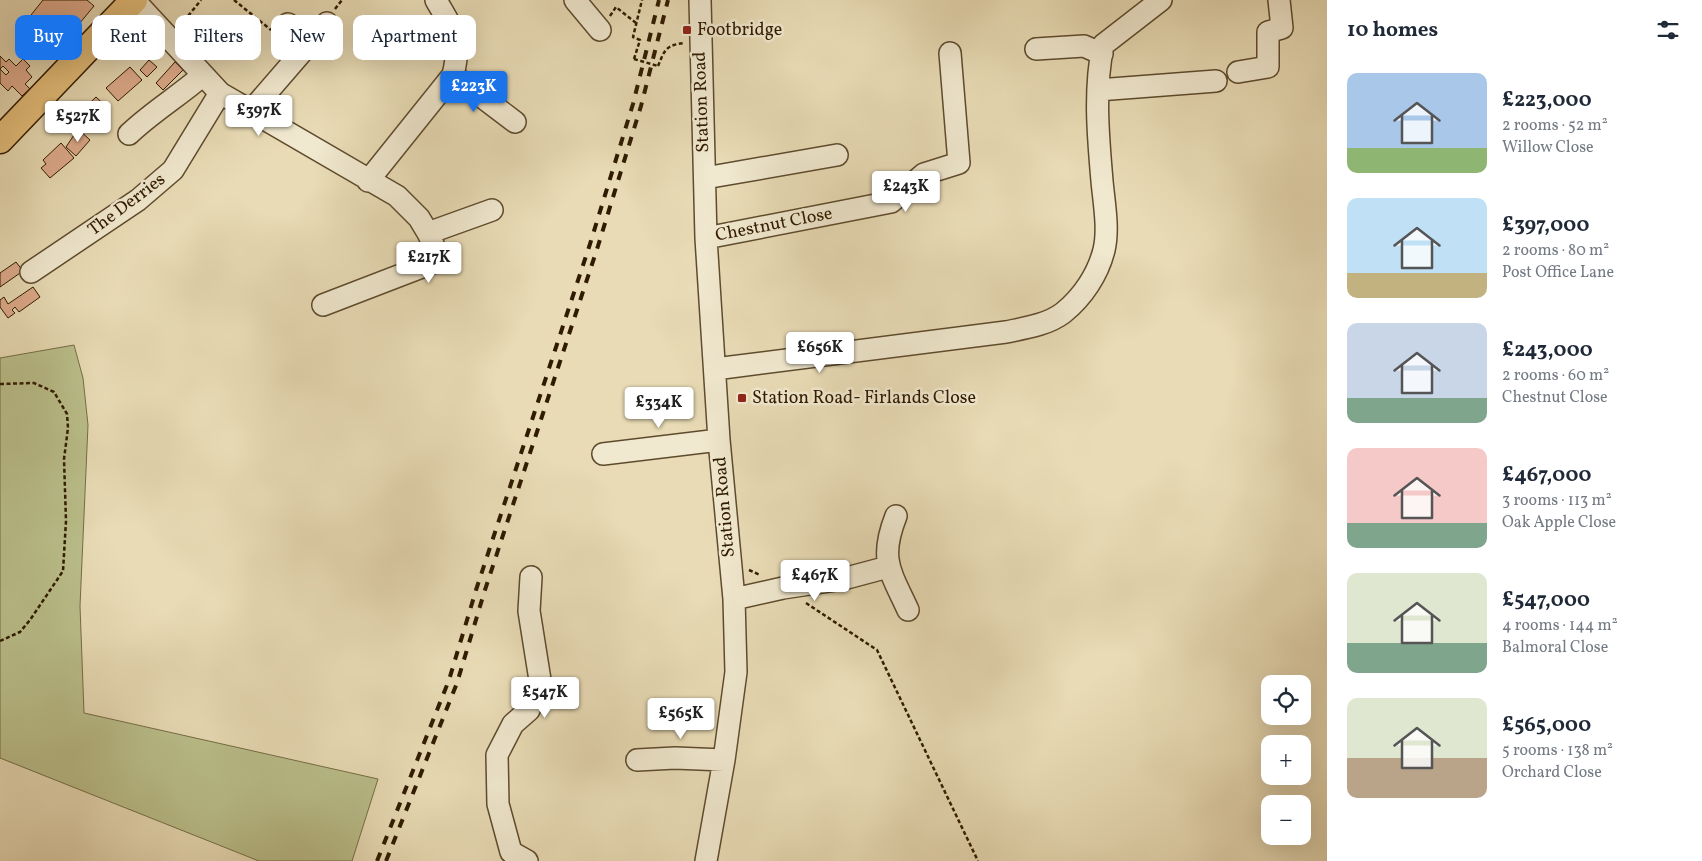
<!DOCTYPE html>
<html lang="en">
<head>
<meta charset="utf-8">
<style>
	:root { --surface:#fff; --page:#f6f6f7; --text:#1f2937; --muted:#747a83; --accent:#1a73e8 }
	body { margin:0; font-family:Vollkorn,serif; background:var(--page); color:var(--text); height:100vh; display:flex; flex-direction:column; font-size:19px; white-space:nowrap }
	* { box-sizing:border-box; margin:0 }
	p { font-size:16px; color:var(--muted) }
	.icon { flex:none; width:28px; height:28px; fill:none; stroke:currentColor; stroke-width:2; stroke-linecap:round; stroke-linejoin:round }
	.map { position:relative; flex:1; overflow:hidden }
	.panel { display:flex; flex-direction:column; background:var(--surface); width:375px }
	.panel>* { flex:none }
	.guide { position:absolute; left:15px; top:15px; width:475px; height:45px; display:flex; gap:10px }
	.controls { position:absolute; left:1261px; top:675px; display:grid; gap:10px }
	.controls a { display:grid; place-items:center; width:50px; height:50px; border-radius:10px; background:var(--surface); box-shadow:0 5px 20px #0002; font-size:25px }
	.price { position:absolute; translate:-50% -42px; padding:0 11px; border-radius:5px; background:#fff; color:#222; font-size:16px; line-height:32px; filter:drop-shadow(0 1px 2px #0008) }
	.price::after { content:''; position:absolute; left:50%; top:30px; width:15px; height:11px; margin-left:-8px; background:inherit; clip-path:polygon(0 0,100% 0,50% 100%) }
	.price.selected { background:var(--accent); color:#fff }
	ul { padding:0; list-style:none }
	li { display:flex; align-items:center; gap:15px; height:125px; padding:0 20px }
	li span { display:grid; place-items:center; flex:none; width:140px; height:100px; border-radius:10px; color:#555 }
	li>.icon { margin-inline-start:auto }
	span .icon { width:60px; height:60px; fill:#fffc; stroke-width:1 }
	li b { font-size:21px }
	h2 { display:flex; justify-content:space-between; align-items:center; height:60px; padding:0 20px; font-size:21px }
	.chip { padding:0 18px; border-radius:10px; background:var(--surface); box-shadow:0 5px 20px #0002; font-size:18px; line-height:45px }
	.chip.selected { background:var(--accent); color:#fff }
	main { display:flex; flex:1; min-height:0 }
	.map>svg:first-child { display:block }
	.green { fill:#babf8b; stroke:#756d46 }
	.building { fill:#deab8c; stroke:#301b00 }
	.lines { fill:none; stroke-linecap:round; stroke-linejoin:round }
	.minor-casing { stroke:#5e4b2d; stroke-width:24 }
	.major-casing { stroke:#301b00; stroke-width:29 }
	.path { stroke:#301b00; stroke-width:2.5; stroke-dasharray:4 2.5; stroke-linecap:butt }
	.minor { stroke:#f0e8cf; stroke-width:21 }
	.major { stroke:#e4be7a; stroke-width:26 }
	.rail { stroke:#301b00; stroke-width:4; stroke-dasharray:9 9; stroke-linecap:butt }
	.path-bridge { stroke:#301b00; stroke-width:2.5; stroke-dasharray:4 2.5; stroke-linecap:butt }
	.poi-dot { fill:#8f2418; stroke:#f0e8cf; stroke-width:2 }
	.labels { text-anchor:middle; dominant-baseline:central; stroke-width:5; stroke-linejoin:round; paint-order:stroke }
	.poi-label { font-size:18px; fill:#301b00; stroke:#f0e8cf; text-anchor:start }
	.street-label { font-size:18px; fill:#301b00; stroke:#f0e8cf }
</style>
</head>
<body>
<main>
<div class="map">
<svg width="1327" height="861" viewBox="0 0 1327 861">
	<rect width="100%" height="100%" fill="#e8dbb5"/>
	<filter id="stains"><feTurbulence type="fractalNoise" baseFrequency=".004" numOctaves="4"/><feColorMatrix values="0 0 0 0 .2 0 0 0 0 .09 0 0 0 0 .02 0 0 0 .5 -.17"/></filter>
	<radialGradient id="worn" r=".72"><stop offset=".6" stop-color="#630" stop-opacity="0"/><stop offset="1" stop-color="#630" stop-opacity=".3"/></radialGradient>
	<!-- green -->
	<path class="green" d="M74,345L83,378L88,425L80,606L84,713L378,779L352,861H259L0,758V358Z"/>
	<!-- building -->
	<path class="building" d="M43,0H87L94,6L64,42L31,15Z
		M0,56L6,62L9,59L16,66L23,59L30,66L26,70L32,77L25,84L30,89L22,96L12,86L8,91L0,83V69L6,75L9,72L3,66L0,69Z
		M149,60L157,67L147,77L140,70Z
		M175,62L183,70L163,90L156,83Z
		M130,67L142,80L118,101L106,88Z
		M96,97L110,110L88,132L74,118Z
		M78,129L90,140L76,156L66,147Z
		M61,143L74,158L50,178L41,168L46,164L43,160Z
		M16,262L23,271L0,287V273Z
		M33,287L40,297L19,312L15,307L12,310L15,313L8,318L0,307V300L4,297L8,304Z"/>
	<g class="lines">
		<defs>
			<path id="minor" d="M134,0L220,93L397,196L419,218L428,233
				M575,0L600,30
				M700,0L706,238L719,440L734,599L736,672L724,760L706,861
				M288,24L311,42
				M1036,49L1084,46L1102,54
				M1238,72L1268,67V32L1282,28L1279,0
				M453,75L515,122
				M1098,90L1216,81
				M251,111L327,23
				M129,134C152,112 179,96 203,75
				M705,178L837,155
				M368,181L453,75C462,39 453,30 436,0
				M706,238L891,202L924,174L959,163L950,53
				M31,272L138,200L173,170L220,93
				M323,305L440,260L428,233L492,210
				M715,369L1006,332C1025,328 1047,325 1063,313C1083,297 1098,274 1104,250C1109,229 1104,203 1102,181C1098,135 1094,90 1103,45L1161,0
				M603,454L719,440
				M896,516C879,559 890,571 908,610
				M734,599L783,588L843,579L888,567
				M637,760L675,758L724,760
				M527,861L511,852L498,804L497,755L513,724L529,710L540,680L529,611L531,577"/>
			<path id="major" d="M0,140L134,0"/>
		</defs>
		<!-- minor casing -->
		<use href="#minor" class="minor-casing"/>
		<!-- major casing -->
		<use href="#major" class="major-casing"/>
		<!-- path -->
		<path class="path" d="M234,0L271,30
			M335,9L342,0
			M610,16L616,7L636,23
			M180,26L201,0
			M634,59L640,40L633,37L642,0
			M658,66C665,49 666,45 685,43
			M0,384L34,383L54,392L67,414L68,428L64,459L66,521L63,571L30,620L20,632L0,641
			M749,570L760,575
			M806,603L877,650L978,861"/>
		<!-- minor -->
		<use href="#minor" class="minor"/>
		<!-- major -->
		<use href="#major" class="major"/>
		<!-- rail -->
		<path class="rail" d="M377,861L449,680L476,590L590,244L633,104L659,0
			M386,861L457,683L484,593L598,246L641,106L668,0"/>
		<!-- path-bridge -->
		<path class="path-bridge" d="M634,59L658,66"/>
	</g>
	<!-- markers -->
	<g class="poi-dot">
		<rect x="682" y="25" width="10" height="10" rx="2.5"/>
		<rect x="737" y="393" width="10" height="10" rx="2.5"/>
	</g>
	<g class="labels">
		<!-- poi labels -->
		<g class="poi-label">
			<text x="697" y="30">Footbridge</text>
			<text x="752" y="398">Station Road- Firlands Close</text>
		</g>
		<!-- street labels -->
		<g class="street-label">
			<text transform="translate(702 102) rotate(-92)">Station Road</text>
			<text transform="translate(127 205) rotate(-37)">The Derries</text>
			<text transform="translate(774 225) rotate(-11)">Chestnut Close</text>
			<text transform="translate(725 507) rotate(-95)">Station Road</text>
		</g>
	</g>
	<rect width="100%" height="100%" filter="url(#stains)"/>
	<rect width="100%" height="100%" fill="url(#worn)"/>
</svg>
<div class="controls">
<a><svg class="icon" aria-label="locate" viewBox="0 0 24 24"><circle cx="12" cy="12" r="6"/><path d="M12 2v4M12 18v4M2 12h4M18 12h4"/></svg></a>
<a>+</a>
<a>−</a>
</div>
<b class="price selected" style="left:474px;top:113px">£223K</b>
<b class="price" style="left:259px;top:137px">£397K</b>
<b class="price" style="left:78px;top:143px">£527K</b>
<b class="price" style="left:906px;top:213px">£243K</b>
<b class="price" style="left:429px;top:284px">£217K</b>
<b class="price" style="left:820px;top:374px">£656K</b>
<b class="price" style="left:659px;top:429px">£334K</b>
<b class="price" style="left:815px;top:602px">£467K</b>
<b class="price" style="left:545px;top:719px">£547K</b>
<b class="price" style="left:681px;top:740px">£565K</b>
<div class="guide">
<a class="chip selected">Buy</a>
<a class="chip">Rent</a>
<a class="chip">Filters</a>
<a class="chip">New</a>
<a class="chip">Apartment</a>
</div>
</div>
<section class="panel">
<h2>10 homes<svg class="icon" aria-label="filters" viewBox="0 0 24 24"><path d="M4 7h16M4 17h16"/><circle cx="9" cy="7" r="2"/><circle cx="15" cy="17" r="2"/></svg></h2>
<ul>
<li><span style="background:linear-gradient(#a9c7e8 75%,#8fb573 0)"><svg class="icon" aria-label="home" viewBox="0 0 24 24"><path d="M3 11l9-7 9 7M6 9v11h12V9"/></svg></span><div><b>£223,000</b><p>2 rooms · 52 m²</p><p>Willow Close</p></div></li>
<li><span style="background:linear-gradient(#bfe0f5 75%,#c2b280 0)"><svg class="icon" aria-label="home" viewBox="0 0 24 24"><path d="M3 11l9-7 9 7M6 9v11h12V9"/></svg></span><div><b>£397,000</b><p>2 rooms · 80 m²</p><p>Post Office Lane</p></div></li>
<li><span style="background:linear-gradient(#c9d6e8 75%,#7fa58c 0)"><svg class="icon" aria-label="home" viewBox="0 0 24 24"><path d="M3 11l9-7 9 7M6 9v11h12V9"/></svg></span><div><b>£243,000</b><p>2 rooms · 60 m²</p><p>Chestnut Close</p></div></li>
<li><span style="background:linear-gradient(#f6c9c9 75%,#7fa58c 0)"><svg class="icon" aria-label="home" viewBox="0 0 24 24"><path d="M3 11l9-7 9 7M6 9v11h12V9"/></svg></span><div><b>£467,000</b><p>3 rooms · 113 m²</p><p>Oak Apple Close</p></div></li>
<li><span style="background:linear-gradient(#dfe7d0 70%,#7fa58c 0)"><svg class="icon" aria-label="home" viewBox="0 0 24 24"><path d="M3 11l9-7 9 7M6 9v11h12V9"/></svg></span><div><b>£547,000</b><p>4 rooms · 144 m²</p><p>Balmoral Close</p></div></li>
<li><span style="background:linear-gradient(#dfe7d0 60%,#b9a48a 0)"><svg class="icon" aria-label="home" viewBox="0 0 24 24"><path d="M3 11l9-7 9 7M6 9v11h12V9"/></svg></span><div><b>£565,000</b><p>5 rooms · 138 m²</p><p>Orchard Close</p></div></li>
</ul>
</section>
</main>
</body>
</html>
